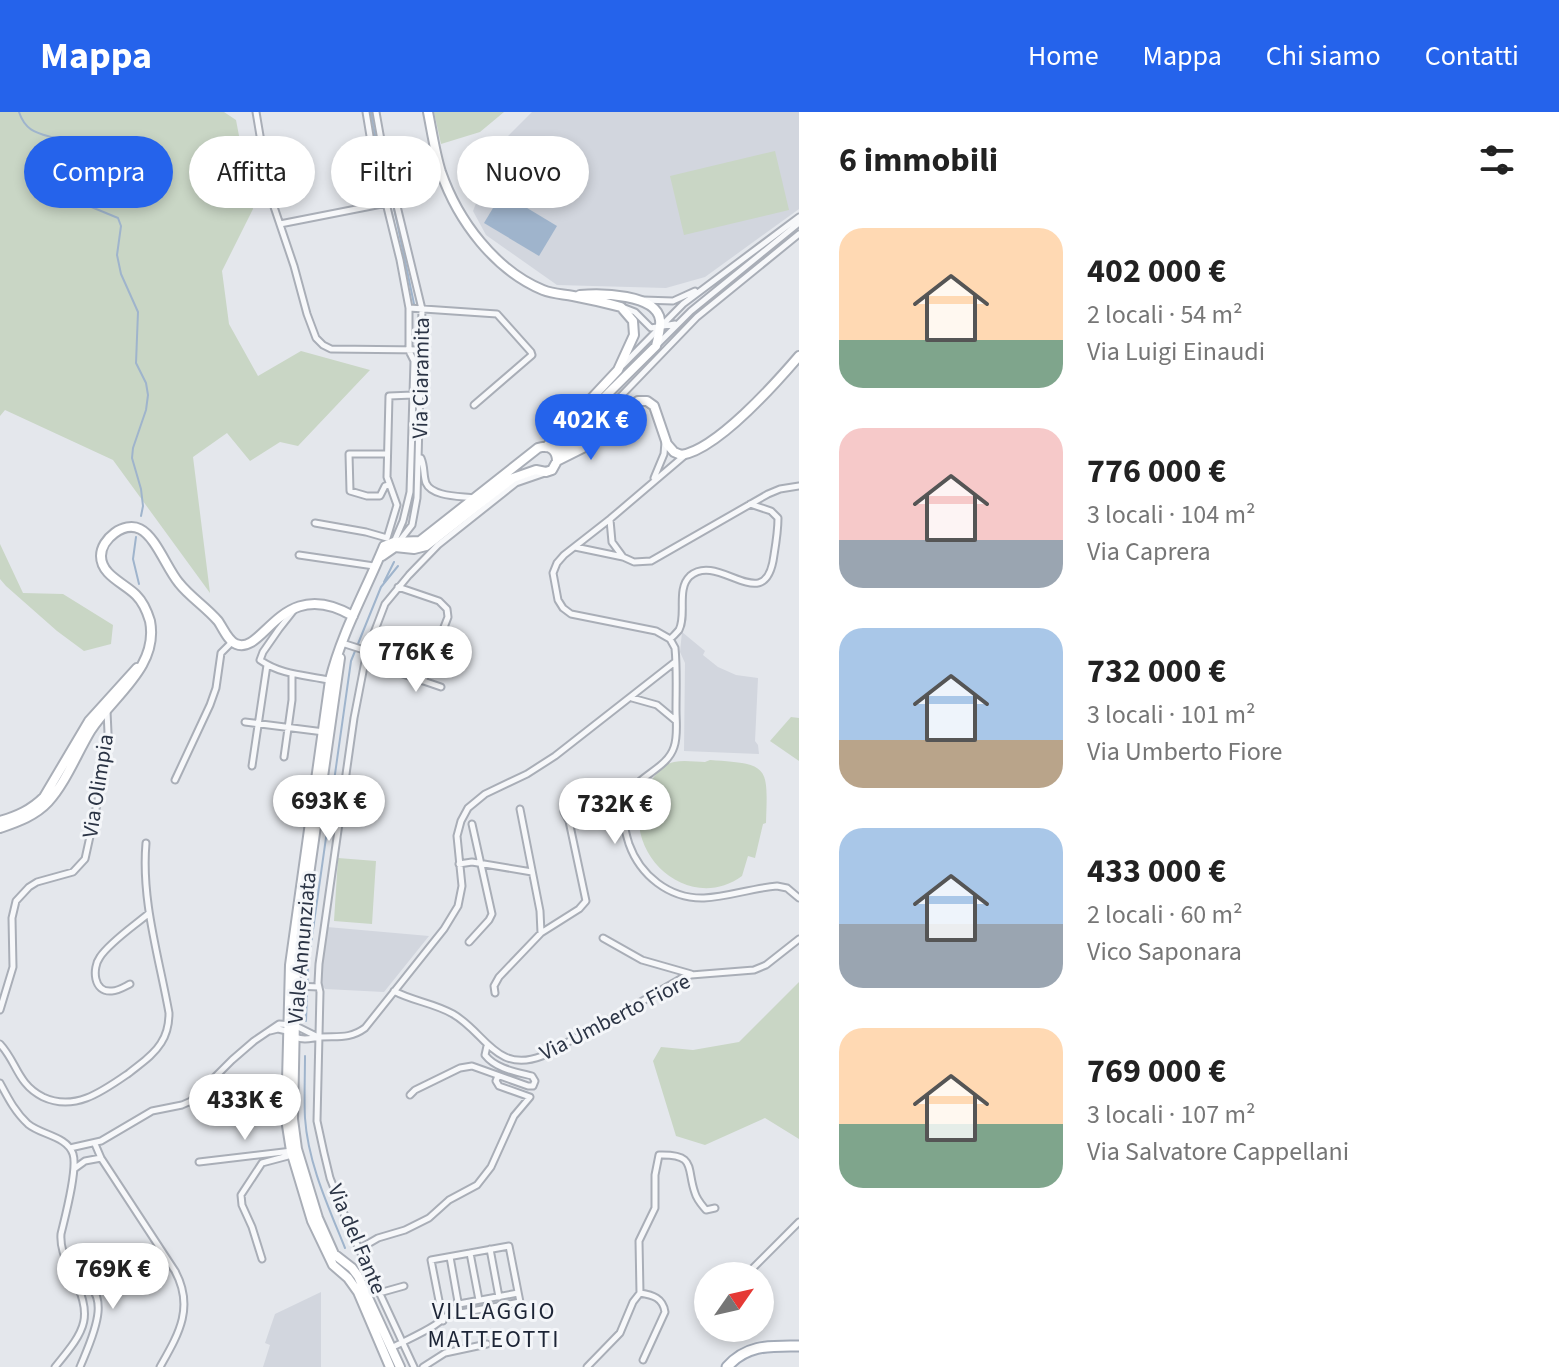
<!DOCTYPE html>
<html lang="it">
<head>
<meta charset="utf-8">
<style>
	:root { --surface:#fff; --page:#f6f6f6; --text:#222; --muted:#767676; --accent:#2563eb }
	body { margin:0; font-family:"Source Sans 3",sans-serif; background:var(--page); color:var(--text); height:100vh; display:flex; flex-direction:column; font-size:30px; white-space:nowrap }
	* { box-sizing:border-box; margin:0 }
	p { font-size:26px; color:var(--muted) }
	.icon { flex:none; width:44px; height:44px; fill:none; stroke:currentColor; stroke-width:2; stroke-linecap:round; stroke-linejoin:round }
	.map { position:relative; flex:1; overflow:hidden }
	.panel { display:flex; flex-direction:column; background:var(--surface); width:760px }
	.panel>* { flex:none }
	.top-card { position:absolute; left:24px; top:24px; width:654px; height:72px; display:flex; gap:16px }
	.needle { width:52px; rotate:56deg }
	.buttons { position:absolute; left:694px; top:1150px; display:grid; gap:16px }
	.buttons a { display:grid; place-items:center; width:80px; height:80px; border-radius:50%; background:var(--surface); box-shadow:0 4px 12px #0003; font-size:40px }
	.price { position:absolute; translate:-50% -68px; padding:0 18px; border-radius:28px; background:#fff; color:#222; font-size:26px; line-height:52px; filter:drop-shadow(0 2px 4px #0008) }
	.price::after { content:''; position:absolute; left:50%; top:48px; width:24px; height:18px; margin-left:-12px; background:inherit; clip-path:polygon(0 0,100% 0,50% 100%) }
	.price.selected { background:var(--accent); color:#fff }
	ul { padding:0; list-style:none }
	li { display:flex; align-items:center; gap:24px; height:200px; padding:0 40px }
	li span { display:grid; place-items:center; flex:none; width:224px; height:160px; border-radius:24px; color:#555 }
	li>.icon { margin-inline-start:auto }
	span .icon { width:96px; height:96px; fill:#fffc; stroke-width:1 }
	li b { font-size:34px }
	h2 { display:flex; justify-content:space-between; align-items:center; height:96px; padding:0 40px; font-size:34px }
	.chip { padding:0 28px; border-radius:36px; background:var(--surface); box-shadow:0 4px 12px #0003; font-size:28px; line-height:72px }
	.chip.selected { background:var(--accent); color:#fff }
	header { display:flex; align-items:center; gap:48px; box-sizing:border-box; height:112px; padding:0 40px; background:var(--accent); color:#fff }
	header strong { font-size:38px }
	nav { display:flex; gap:44px; margin-inline-start:auto; font-size:28px }
	main { display:flex; flex:1; min-height:0 }
	.map>svg:first-child { display:block }
	.built { fill:#d2d6de }
	.green { fill:#c9d6c5 }
	.water { fill:#9fb4cc }
	.lines { fill:none; stroke-linecap:round; stroke-linejoin:round }
	.stream { stroke:#9fb4cc; stroke-width:2 }
	.street-casing { stroke:#a9aeb7; stroke-width:9 }
	.secondary-casing { stroke:#a9aeb7; stroke-width:12 }
	.primary-casing { stroke:#a3abb8; stroke-width:13 }
	.street { stroke:#f7f8fa; stroke-width:5 }
	.secondary { stroke:#fff; stroke-width:8 }
	.primary { stroke:#fff; stroke-width:9 }
	.labels { text-anchor:middle; dominant-baseline:central; stroke-width:6; stroke-linejoin:round; paint-order:stroke }
	.street-label { font-size:22px; fill:#2b3445; stroke:#f4f6f9 }
	.neighbourhood-label { font-size:24px; letter-spacing:2px; fill:#1d2536; stroke:#f4f6f9 }
</style>
</head>
<body>
<header>
<strong>Mappa</strong>
<nav><a>Home</a><a>Mappa</a><a>Chi siamo</a><a>Contatti</a></nav>
</header>
<main>
<div class="map">
<svg width="799" height="1255" viewBox="0 0 799 1255">
	<rect width="100%" height="100%" fill="#e4e7ec"/>
	<!-- built -->
	<path class="built" d="M532,0H799V97L705,165L666,176L557,173L486,123L473,99L499,33Z
		M682,520L705,539L703,543L718,555L736,563L758,566L755,629L758,633L759,642L684,639L685,551L680,540Z
		M327,815L429,824L384,880L325,877L321,872V853Z
		M321,1180V1255H263L270,1233L265,1231L275,1202Z"/>
	<!-- green -->
	<path class="green" d="M0,0H224L236,8L253,97L222,159L229,212L258,264L301,239L370,258L298,334L280,330L250,349L227,321L193,345L210,481L113,348L5,298L0,304Z
		M434,0H504L480,20L441,32Z
		M775,39L789,98L684,123L670,64Z
		M0,432L23,481L63,482L113,513L111,532L84,539L57,519L6,474L0,467Z
		M791,605L799,606V649L770,629Z
		M710,648C769,652 768,653 766,711L763,712L755,746L748,744L742,764C686,805 613,734 648,674C653,665 663,652 674,650C684,648 696,650 705,650Z
		M338,746L376,749L372,812L334,809Z
		M799,870V1027L765,1006L705,1033L676,1024L653,949L661,935L693,938L739,930Z"/>
	<!-- water -->
	<path class="water" d="M502,81L557,114L539,144L484,111Z"/>
	<g class="lines">
		<!-- stream -->
		<path class="stream" d="M19,0C26,21 39,21 58,27L79,61L80,77L89,94L118,106L121,114L117,143L121,162L138,200L136,251L146,271L148,283L146,298L133,336L132,346L141,377L143,394L141,404
			M371,0L376,29L392,86L414,192
			M136,425L133,447L139,472
			M384,470L394,450
			M306,909L308,853L351,549L381,475L398,454
			M305,944C305,964 304,985 305,1006C308,1051 328,1094 345,1136"/>
		<defs>
			<path id="street" d="M256,0L270,83L294,154L307,202L316,226L323,233L331,237L423,238
				M366,0L371,30L400,148L409,196V239L414,249L410,380L403,409L394,430
				M376,0L381,28L422,197L417,386L412,413L398,431
				M280,112L397,89
				M643,188L673,189L695,179
				M622,195L635,200L651,216L675,212
				M409,196L497,202L531,240L532,243L474,293
				M657,233L691,199L799,111
				M623,253L683,192L799,105
				M567,333L620,285L697,205L799,122
				M387,342H349L350,379L367,384H380L385,374L389,373
				M684,344L610,407L564,443L557,451L553,461L558,488L563,496L571,502L656,519L670,527L675,536C677,557 676,578 676,598C676,610 678,624 674,635C667,657 638,663 628,684C620,699 624,716 629,732C640,763 669,787 704,786C728,785 752,776 777,774L787,776L799,786
				M421,346C425,355 423,363 426,371C432,385 461,384 474,386
				M654,366L664,342L665,330
				M610,408L612,430L623,445
				M315,411L366,420L387,426L397,393L387,365L389,284L413,283
				M575,435L623,445L634,450L651,449L768,382L780,377L799,374
				M299,443L374,454
				M398,475L439,489L447,497L448,505L423,569
				M294,498L279,517L263,540L260,548C281,563 305,563 329,568
				M670,527C671,527 678,519 679,518C687,503 676,477 690,464C719,439 766,507 774,443C776,431 778,418 778,406L771,399L750,392
				M342,531L367,539
				M400,561L441,575
				M632,586L657,593L675,608
				M245,610L324,620
				M284,645L292,588V563
				M252,654L267,553
				M175,668L210,593L216,576L221,541L232,530
				M520,697L540,799L541,821
				M459,752L472,750L532,760
				M603,826L642,848L691,862
				M469,830L489,808L492,802L472,712
				M130,872C124,875 118,879 112,879C93,881 92,856 100,845C110,830 134,814 148,802
				M296,874L319,875
				M394,879C412,889 434,891 453,902C485,920 496,962 542,944L620,902L684,865L691,863L754,858L766,853L799,827
				M495,881L494,874L499,865L541,821L579,797L586,789L569,709L564,700
				M0,898L13,855L12,806L16,789L29,775L37,770L73,760L85,747L105,656L108,621L107,599
				M270,919L278,917L287,919
				M295,925C305,929 311,926 321,925C338,924 350,927 365,916L444,817L458,794L462,774L457,724L461,709L468,696L485,682L527,662L555,644L675,550
				M0,932C17,950 17,972 43,985C75,1000 103,979 129,961C140,952 153,944 161,931C167,922 169,912 169,901C159,845 141,788 146,731
				M0,971C8,986 15,1000 28,1012C41,1023 67,1024 73,1042C78,1057 65,1105 61,1122C60,1136 65,1146 71,1159C94,1206 87,1216 55,1255
				M410,983L415,978L460,956L472,954L528,974H533L535,969L532,964C516,960 496,957 485,943L487,934
				M95,1032L101,1046L175,1159C195,1196 178,1223 160,1255
				M70,1036L101,1029L152,999L182,993L191,989L232,948L254,929L279,912L294,913L318,925
				M199,1050L292,1039
				M74,1057L85,1049L101,1046
				M359,1137L378,1126L405,1118L429,1106L449,1088L477,1073L491,1055L514,1004L530,985L499,974L496,969L498,964
				M490,1137L499,1185
				M470,1141L479,1188
				M450,1145L460,1201
				M262,1147L252,1115L242,1093L241,1083L262,1051L292,1043
				M745,1164L799,1110
				M75,1167C118,1177 90,1230 80,1255
				M379,1181L404,1174
				M640,1181C653,1183 663,1186 665,1200L643,1248
				M703,1207L708,1202
				M443,1209L431,1148L509,1134L520,1190L450,1203
				M391,1236C416,1223 441,1214 459,1192L518,1181
				M414,1255L352,1122L330,1066L324,1041L317,1009L320,880L318,871L319,852L354,606L367,539L385,492L409,463L438,433L516,371L545,361
				M423,1255L445,1241L487,1232
				M587,1255L620,1221L633,1190L640,1181L639,1129L655,1096V1063L659,1043C697,1042 686,1056 695,1081C697,1088 702,1093 706,1098L715,1096"/>
			<path id="secondary" d="M428,0C432,20 435,41 441,60C458,109 495,158 543,178C553,182 563,182 573,184C589,187 606,191 621,195L633,209L634,223L618,258L546,335
				M554,339L560,329L656,234C658,226 661,216 660,208C657,182 600,181 580,183
				M556,341L596,321
				M382,444L395,435L414,437L426,434L513,366L536,358L546,360L552,358L557,349L585,335L600,319L638,289H647L654,294L667,332L674,340L681,343C716,338 775,272 799,244
				M340,546L296,854L293,1007L297,1037L318,1106L334,1142L352,1156L358,1164L400,1255
				M0,709C17,704 31,698 44,685L89,609L137,556
				M0,716C17,710 35,704 48,690C66,670 77,641 91,618C113,584 159,555 150,509C147,499 143,490 136,483C124,471 101,463 101,444C101,427 124,409 140,417C156,425 167,457 179,471C190,485 206,495 218,509C223,516 228,529 236,532C264,544 281,462 353,504
				M390,1255L358,1180L348,1166L333,1153L312,1109L291,1039L286,1007L290,853L330,568C341,522 366,478 384,434L394,430L420,429L538,336C549,332 557,338 557,349"/>
			<path id="primary" d="M727,1255C747,1232 771,1234 799,1234"/>
		</defs>
		<!-- street casing -->
		<use href="#street" class="street-casing"/>
		<!-- secondary casing -->
		<use href="#secondary" class="secondary-casing"/>
		<!-- primary casing -->
		<use href="#primary" class="primary-casing"/>
		<!-- street -->
		<use href="#street" class="street"/>
		<!-- secondary -->
		<use href="#secondary" class="secondary"/>
		<!-- primary -->
		<use href="#primary" class="primary"/>
	</g>
	<g class="labels">
		<!-- street labels -->
		<g class="street-label">
			<text transform="translate(421 266) rotate(-89)">Via Ciaramita</text>
			<text transform="translate(98 674) rotate(-81)">Via Olimpia</text>
			<text transform="translate(302 836) rotate(-85)">Viale Annunziata</text>
			<text transform="translate(615 905) rotate(-27)">Via Umberto Fiore</text>
			<text transform="translate(357 1127) rotate(67)">Via del Fante</text>
		</g>
		<!-- neighbourhood labels -->
		<g class="neighbourhood-label">
			<text x="494" y="1199">VILLAGGIO<tspan x="494" dy="28">MATTEOTTI</tspan></text>
		</g>
	</g>
</svg>
<div class="buttons">
<a><svg class="needle" viewBox="-14 -14 28 28"><path d="M0-13l5 13h-10z" fill="#e53935"/><path d="M0 13l5-13h-10z" fill="#767676"/></svg></a>
</div>
<b class="price selected" style="left:591px;top:350px">402K €</b>
<b class="price" style="left:416px;top:582px">776K €</b>
<b class="price" style="left:329px;top:731px">693K €</b>
<b class="price" style="left:615px;top:734px">732K €</b>
<b class="price" style="left:245px;top:1030px">433K €</b>
<b class="price" style="left:113px;top:1199px">769K €</b>
<div class="top-card">
<a class="chip selected">Compra</a>
<a class="chip">Affitta</a>
<a class="chip">Filtri</a>
<a class="chip">Nuovo</a>
</div>
</div>
<section class="panel">
<h2>6 immobili<svg class="icon" aria-label="filters" viewBox="0 0 24 24"><path d="M4 7h16M4 17h16"/><circle cx="9" cy="7" r="2"/><circle cx="15" cy="17" r="2"/></svg></h2>
<ul>
<li><span style="background:linear-gradient(#ffd9b3 70%,#7fa58c 0)"><svg class="icon" aria-label="home" viewBox="0 0 24 24"><path d="M3 11l9-7 9 7M6 9v11h12V9"/></svg></span><div><b>402 000 €</b><p>2 locali · 54 m²</p><p>Via Luigi Einaudi</p></div></li>
<li><span style="background:linear-gradient(#f6c9c9 70%,#9aa5b1 0)"><svg class="icon" aria-label="home" viewBox="0 0 24 24"><path d="M3 11l9-7 9 7M6 9v11h12V9"/></svg></span><div><b>776 000 €</b><p>3 locali · 104 m²</p><p>Via Caprera</p></div></li>
<li><span style="background:linear-gradient(#a9c7e8 70%,#b9a48a 0)"><svg class="icon" aria-label="home" viewBox="0 0 24 24"><path d="M3 11l9-7 9 7M6 9v11h12V9"/></svg></span><div><b>732 000 €</b><p>3 locali · 101 m²</p><p>Via Umberto Fiore</p></div></li>
<li><span style="background:linear-gradient(#a9c7e8 60%,#9aa5b1 0)"><svg class="icon" aria-label="home" viewBox="0 0 24 24"><path d="M3 11l9-7 9 7M6 9v11h12V9"/></svg></span><div><b>433 000 €</b><p>2 locali · 60 m²</p><p>Vico Saponara</p></div></li>
<li><span style="background:linear-gradient(#ffd9b3 60%,#7fa58c 0)"><svg class="icon" aria-label="home" viewBox="0 0 24 24"><path d="M3 11l9-7 9 7M6 9v11h12V9"/></svg></span><div><b>769 000 €</b><p>3 locali · 107 m²</p><p>Via Salvatore Cappellani</p></div></li>
</ul>
</section>
</main>
</body>
</html>
